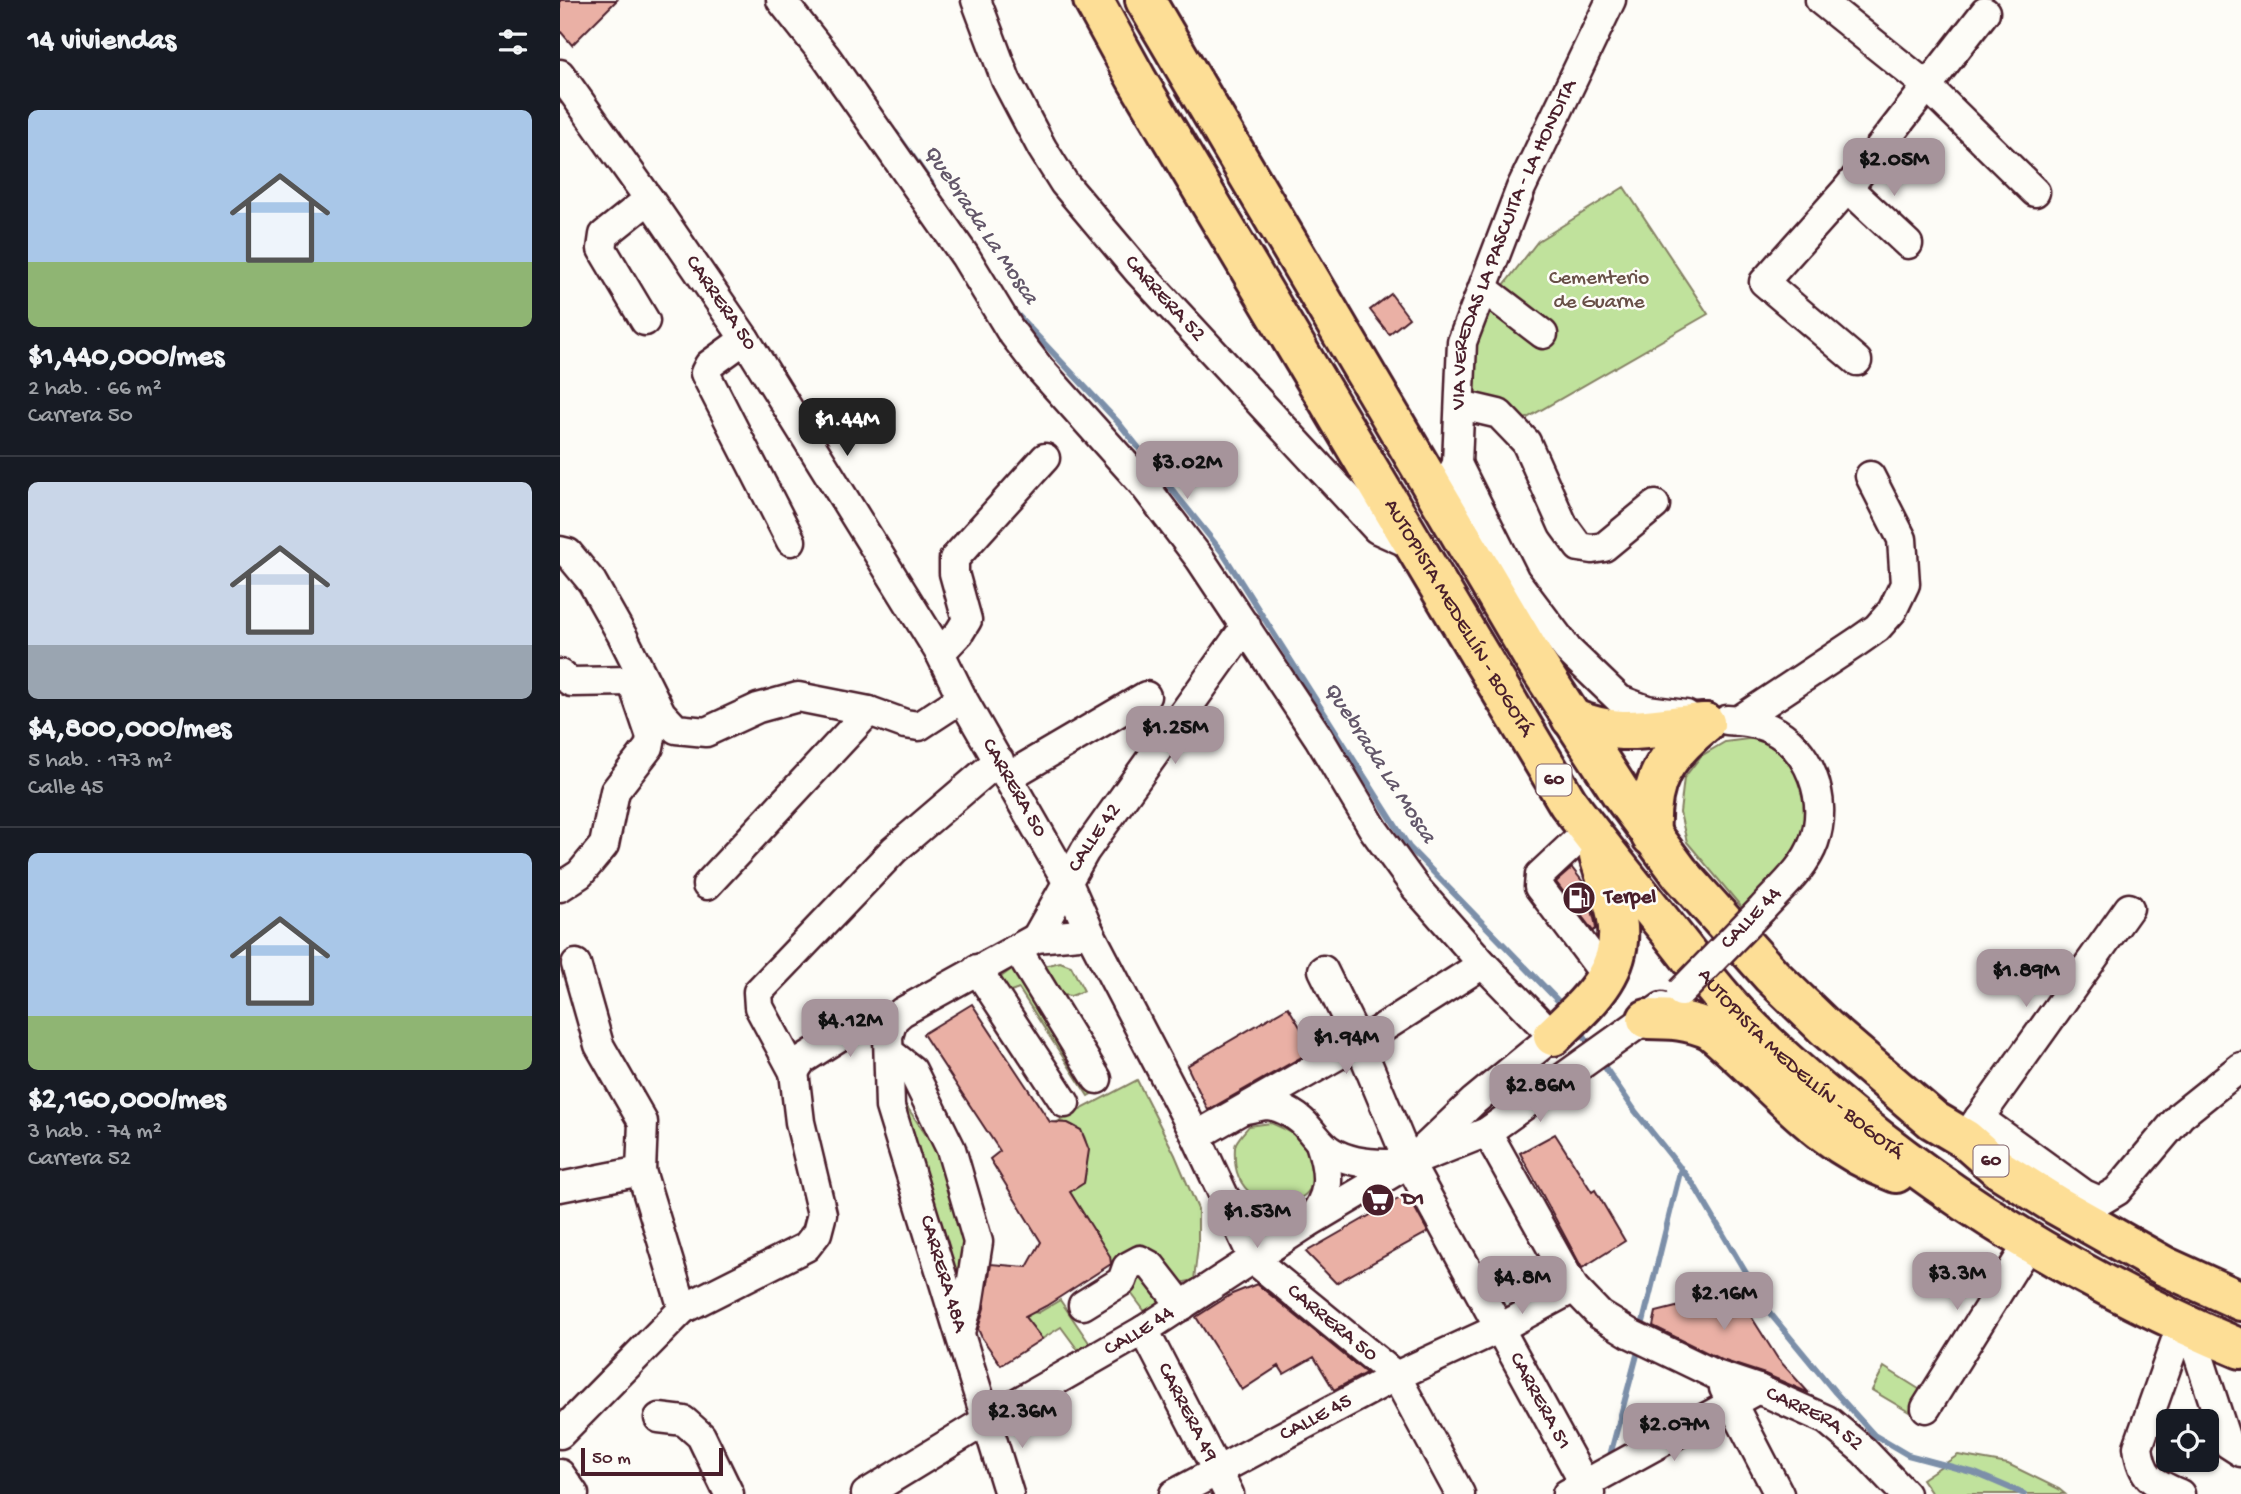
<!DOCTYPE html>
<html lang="es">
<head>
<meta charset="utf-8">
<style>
	:root { --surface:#171b24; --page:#242831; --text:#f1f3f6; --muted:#9ea1a6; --line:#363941; --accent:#a6949b }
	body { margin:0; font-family:"Gochi Hand",sans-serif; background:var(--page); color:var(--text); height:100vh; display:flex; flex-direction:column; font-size:26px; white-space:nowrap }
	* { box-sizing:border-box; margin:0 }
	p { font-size:23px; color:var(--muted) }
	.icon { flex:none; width:38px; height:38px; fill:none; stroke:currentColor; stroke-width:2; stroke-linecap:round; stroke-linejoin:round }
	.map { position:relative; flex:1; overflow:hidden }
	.sheet { display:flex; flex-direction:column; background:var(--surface); width:560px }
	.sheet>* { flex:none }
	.controls { position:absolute; left:1596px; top:1409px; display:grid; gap:14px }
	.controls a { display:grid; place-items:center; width:63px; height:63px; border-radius:10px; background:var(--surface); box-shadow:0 2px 5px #0004; font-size:35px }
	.scale { position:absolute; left:21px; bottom:18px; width:142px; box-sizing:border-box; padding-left:7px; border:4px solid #4a1f2b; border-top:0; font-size:19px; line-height:24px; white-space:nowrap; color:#4a1f2b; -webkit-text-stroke:5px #fdfcf7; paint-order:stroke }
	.price { position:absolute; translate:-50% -60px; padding:0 16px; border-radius:14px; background:var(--accent); color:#111; font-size:23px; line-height:46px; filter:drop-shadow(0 2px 4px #0008) }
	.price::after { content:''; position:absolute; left:50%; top:42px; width:21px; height:16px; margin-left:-10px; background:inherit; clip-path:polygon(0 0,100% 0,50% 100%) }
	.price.selected { background:#222; color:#fff }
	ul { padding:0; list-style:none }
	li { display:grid; align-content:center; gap:14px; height:371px; padding:0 28px }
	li+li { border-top:2px solid var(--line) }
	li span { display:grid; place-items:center; height:217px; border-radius:10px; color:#555 }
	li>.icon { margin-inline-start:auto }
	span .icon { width:126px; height:126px; fill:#fffc; stroke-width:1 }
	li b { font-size:30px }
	h2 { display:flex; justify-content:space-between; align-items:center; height:84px; padding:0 28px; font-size:30px }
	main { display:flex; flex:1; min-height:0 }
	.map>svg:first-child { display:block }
	.green { fill:#c0e29c; stroke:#858064; stroke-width:2 }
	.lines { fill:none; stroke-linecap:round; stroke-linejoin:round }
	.stream { stroke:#7b8fa9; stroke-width:6 }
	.building { fill:#eab0a5; stroke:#4a1f2b; stroke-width:2 }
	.minor-casing { stroke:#4a1f2b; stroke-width:33 }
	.highway-casing { stroke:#4a1f2b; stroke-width:44 }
	.minor { stroke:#fdfcf7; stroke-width:28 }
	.highway { stroke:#fdde96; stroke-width:38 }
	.minor-bridge-casing { stroke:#4a1f2b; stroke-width:33; stroke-linecap:butt }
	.minor-bridge { stroke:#fdfcf7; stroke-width:28 }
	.labels { text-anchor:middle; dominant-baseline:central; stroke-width:5; stroke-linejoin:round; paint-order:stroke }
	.shield { fill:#fdfcf7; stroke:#806168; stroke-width:2 }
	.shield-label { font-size:19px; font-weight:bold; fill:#4a1f2b }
	.street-label { font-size:21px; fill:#4a1f2b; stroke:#fdfcf7 }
	.park-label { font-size:21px; fill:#685047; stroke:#fdfcf7 }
	.poi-label { font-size:21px; font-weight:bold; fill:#4a1f2b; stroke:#fdfcf7; text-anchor:start }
	.water-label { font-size:23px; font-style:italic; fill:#63576a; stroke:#fdfcf7 }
</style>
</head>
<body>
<main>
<section class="sheet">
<h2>14 viviendas<svg class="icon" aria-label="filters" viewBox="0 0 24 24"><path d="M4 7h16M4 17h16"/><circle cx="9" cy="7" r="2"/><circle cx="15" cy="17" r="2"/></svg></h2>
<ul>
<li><span style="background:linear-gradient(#a9c7e8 70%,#8fb573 0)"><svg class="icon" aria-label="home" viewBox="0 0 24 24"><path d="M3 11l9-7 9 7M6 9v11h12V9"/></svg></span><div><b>$1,440,000/mes</b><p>2 hab. · 66 m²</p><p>Carrera 50</p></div></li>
<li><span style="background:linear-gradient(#c9d6e8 75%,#9aa5b1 0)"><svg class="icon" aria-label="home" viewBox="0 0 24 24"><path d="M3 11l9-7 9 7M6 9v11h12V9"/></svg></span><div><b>$4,800,000/mes</b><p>5 hab. · 173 m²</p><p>Calle 45</p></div></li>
<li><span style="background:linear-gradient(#a9c7e8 75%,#8fb573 0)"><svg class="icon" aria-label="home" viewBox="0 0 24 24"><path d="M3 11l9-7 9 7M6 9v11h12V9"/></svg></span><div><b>$2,160,000/mes</b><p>3 hab. · 74 m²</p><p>Carrera 52</p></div></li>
</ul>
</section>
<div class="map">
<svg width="1681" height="1494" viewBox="0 0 1681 1494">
	<rect width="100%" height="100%" fill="#fdfcf7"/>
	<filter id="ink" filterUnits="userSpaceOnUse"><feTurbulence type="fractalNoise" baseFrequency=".0143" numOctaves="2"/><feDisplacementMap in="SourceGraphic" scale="14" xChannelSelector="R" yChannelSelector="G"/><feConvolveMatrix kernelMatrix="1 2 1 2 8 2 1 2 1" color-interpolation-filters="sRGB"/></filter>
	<g filter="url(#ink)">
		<!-- green -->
		<path class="green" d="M1064,187L1148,314L960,422L910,398L909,345L930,303L978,241Z
			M1203,737L1241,764L1253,798L1234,866L1183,909L1127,842L1120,813L1124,778L1141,756L1165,742Z
			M500,962L511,966L524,991L511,996L497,994L481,967Z
			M453,968L537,1091L528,1096L459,989L448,993L441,985V977Z
			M577,1080L615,1155L638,1209V1246L634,1280L620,1283L582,1251L550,1262L510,1192L524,1183C528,1157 535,1123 497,1122Z
			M343,1101L381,1157L411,1254L400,1295Z
			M711,1123C742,1136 744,1139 758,1169C755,1178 751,1192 742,1197C712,1215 676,1194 675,1160C675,1154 674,1148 676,1143C679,1137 685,1131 689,1126Z
			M583,1270L605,1301L586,1313L565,1285Z
			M500,1300L530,1344L518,1350L501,1327L482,1339L460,1310L478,1313Z
			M1324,1367L1362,1391L1349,1412L1312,1390Z
			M1398,1455L1448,1464L1499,1489L1505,1494H1372L1362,1479Z"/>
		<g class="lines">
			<!-- stream -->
			<path class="stream" d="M336,133L372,184
				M451,308L558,422L662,552L849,847L1005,1008
				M1019,1028L1032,1048
				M1040,1060L1075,1111L1134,1185L1209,1312L1275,1392L1314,1435L1348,1455L1415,1473L1464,1494
				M1083,1322L1121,1168
				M1049,1459L1077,1355"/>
		</g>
		<!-- building -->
		<path class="building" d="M0,0H57L12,45L0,31Z
			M831,294L849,318L829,334L810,310Z
			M1012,868L1026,886L1035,922L1036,929L1033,931L996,882Z
			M412,1004L490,1122L508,1123L521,1130L529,1150L524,1183L510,1192L550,1256L551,1264L486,1306L465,1317L482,1339L441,1365L422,1338L418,1329L424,1308L431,1264L467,1267L481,1242L430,1159L440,1151L363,1034Z
			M728,1007L754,1050L648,1110L627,1066Z
			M995,1134L1032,1192L1035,1190L1065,1241L1022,1268L960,1153Z
			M847,1194L868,1232L776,1283L746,1252Z
			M1168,1280L1218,1359L1249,1393L1205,1374L1162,1360L1093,1326L1096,1312L1128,1304Z
			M697,1284L806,1373L774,1390L754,1357L724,1374L719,1366L682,1390L636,1317L672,1294Z"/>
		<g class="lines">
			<defs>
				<g id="minor">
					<path d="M221,0L266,57L405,256L450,330L480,369L583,484L640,559L759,738L814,830L856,888L923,964L993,1036L914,1101L849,1163"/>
					<path id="s1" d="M416,0L446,80L482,148L504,183L579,272L817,529L857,547"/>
					<path d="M1260,0L1367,86L1475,192"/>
					<path id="s2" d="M0,74L89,199L185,339L380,653L402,698L508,883L530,933L636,1136L694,1260L836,1376L900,1494"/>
					<path d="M1288,188L1348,244"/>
					<path d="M923,288L983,334"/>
					<path d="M85,321L42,249L44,235L89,199"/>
					<path d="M185,339L149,365L145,373L231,541"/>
					<path d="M1297,361L1204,282L1288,188L1425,12"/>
					<path d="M901,405L939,414L966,442L1003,525L1019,547L1032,549L1044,547L1095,505"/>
					<path d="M897,464L955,580L1008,650L1060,700L1087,710L1126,715"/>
					<path id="s3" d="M880,496L897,464L902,342L961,188L1051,0"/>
					<path d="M0,551L8,553L32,582L63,637L101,713L116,729L146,732L198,708L238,697L309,711L345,724L359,726L402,698"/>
					<path d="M380,653L399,633L407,620L394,573V559L485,458"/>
					<path d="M0,674L11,682L72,681"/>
					<path d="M1167,720C1181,721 1195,722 1209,728C1250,747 1269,799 1254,842C1245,868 1220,889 1202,909"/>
					<path d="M1178,721L1297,642L1317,628L1332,611L1345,584L1342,539L1310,476"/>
					<path d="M448,777L586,696"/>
					<path d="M1028,830L980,875L979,887L1047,977"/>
					<path d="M147,885L309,711"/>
					<path d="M0,887L20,874L44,845L55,791L89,747L91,737L75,690"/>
					<path id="s4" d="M476,938L525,851L686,626"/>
					<path d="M457,949L537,1079"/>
					<path d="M16,964L39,1045L83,1122L81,1171L123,1309"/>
					<path d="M417,969L505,1103"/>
					<path id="s5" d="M763,970L799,1043L849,1163L1030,1494"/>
					<path d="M329,1052L352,1070L391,1149L418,1242L408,1305L400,1332"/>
					<path d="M234,1072L242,1060L301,1023L333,1020"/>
					<path d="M686,1109C693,1108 701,1105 707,1105C722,1106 741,1118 749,1129C757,1138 762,1146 772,1152C793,1165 822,1165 846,1163"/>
					<path d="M1419,1118L1524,1194L1540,1201L1557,1191L1621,1115L1681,1067"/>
					<path d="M1410,1131L1569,908"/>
					<path id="s6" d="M927,1132L1014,1288L1040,1315L1071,1334L1156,1375L1198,1389L1267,1420L1304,1451L1345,1494"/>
					<path d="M636,1136L799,1043L923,964"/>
					<path d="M0,1187L81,1171"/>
					<path d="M670,1203L698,1225L715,1227L748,1223C771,1196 771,1176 760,1143"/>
					<path d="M523,1305L562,1281L567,1267L580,1260L591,1266L622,1306"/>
					<path d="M1629,1326L1667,1443L1681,1452"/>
					<path id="s7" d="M584,1330L669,1494"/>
					<path d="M1164,1388L1219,1494"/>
					<path d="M1366,1408L1469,1243"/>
					<path d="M99,1418L124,1421L141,1436L169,1494"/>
					<path d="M0,1434L123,1309L246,1247L257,1233L262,1214L240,1122L234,1072L199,1007L198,992L334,850L439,760"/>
					<path d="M0,1474L14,1494"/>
					<path id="s8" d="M306,1494L427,1420L584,1330L748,1223L849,1163L927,1132L1102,1007"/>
					<path d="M449,1494L330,1107L328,1036L333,1020L342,1012L476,938L530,933"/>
					<path id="s9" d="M614,1494L836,1376L940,1328L1014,1288"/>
					<path d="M1007,1494L1198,1389"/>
					<path d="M1620,1494C1592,1482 1582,1478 1578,1447L1622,1323"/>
				</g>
				<g id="highway">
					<path id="s10" d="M533,0L577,80L1008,803C1041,847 1076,890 1110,932C1130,957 1149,983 1170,1006C1200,1040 1236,1071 1271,1100C1393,1204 1533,1287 1681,1349"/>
					<path d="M585,0L975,661L1062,795L1120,873L1212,976L1267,1029L1373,1120L1405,1139L1439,1169L1496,1205L1604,1266L1681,1301"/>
					<path d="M1011,718C1065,740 1091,726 1145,723"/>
					<path d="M1091,836C1088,781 1104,757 1145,723"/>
					<path d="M1087,1019C1110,1019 1129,1020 1151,1030C1215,1083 1254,1142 1336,1173"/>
					<path d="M993,1036C1027,1003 1066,971 1057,919C1054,898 1045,877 1039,856"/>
				</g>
			</defs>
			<!-- minor casing -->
			<use href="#minor" class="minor-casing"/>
			<!-- highway casing -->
			<use href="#highway" class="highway-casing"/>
			<!-- minor -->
			<use href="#minor" class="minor"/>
			<!-- highway -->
			<use href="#highway" class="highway"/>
			<defs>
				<path id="minor-bridge" d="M1121,992L1202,909"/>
			</defs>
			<!-- minor-bridge casing -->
			<use href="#minor-bridge" class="minor-bridge-casing"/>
			<!-- minor-bridge -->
			<use href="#minor-bridge" class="minor-bridge"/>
		</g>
	</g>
	<!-- icons -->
	<defs>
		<symbol id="fuel-disc" viewBox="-11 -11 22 22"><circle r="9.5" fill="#4a1f2b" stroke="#fdfcf7"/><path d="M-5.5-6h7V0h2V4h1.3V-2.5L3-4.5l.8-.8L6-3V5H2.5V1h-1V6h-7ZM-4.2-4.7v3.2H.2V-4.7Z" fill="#fff"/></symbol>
		<symbol id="supermarket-disc" viewBox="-11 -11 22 22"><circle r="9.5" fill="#4a1f2b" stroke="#fdfcf7"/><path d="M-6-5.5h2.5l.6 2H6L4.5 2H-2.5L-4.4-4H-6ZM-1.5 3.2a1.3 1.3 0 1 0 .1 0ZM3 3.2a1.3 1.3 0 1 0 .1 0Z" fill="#fff"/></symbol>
	</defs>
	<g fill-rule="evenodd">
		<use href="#fuel-disc" x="1000" y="879" width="38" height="38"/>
		<use href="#supermarket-disc" x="799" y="1181" width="38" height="38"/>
	</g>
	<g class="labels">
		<!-- shield labels -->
		<g class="shield">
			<rect x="976.5" y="764.5" width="35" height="31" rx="5"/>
			<rect x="1413.5" y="1145.5" width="35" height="31" rx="5"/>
		</g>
		<g class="shield-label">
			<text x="994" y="780">60</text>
			<text x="1431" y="1161">60</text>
		</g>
		<!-- street labels -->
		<g class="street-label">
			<text stroke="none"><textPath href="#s3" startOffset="266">VIA VEREDAS LA PASCUITA - LA HONDITA</textPath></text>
			<text stroke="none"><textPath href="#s1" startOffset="357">CARRERA 52</textPath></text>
			<text stroke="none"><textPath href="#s2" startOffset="280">CARRERA 50</textPath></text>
			<text stroke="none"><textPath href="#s10" startOffset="718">AUTOPISTA MEDELLÍN - BOGOTÁ</textPath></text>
			<text stroke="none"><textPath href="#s2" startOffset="847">CARRERA 50</textPath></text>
			<text stroke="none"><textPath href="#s4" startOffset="116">CALLE 42</textPath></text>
			<text transform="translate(1192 919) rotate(-46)">CALLE 44</text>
			<text stroke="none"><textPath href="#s10" startOffset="1284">AUTOPISTA MEDELLÍN - BOGOTÁ</textPath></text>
			<text transform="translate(382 1274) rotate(73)">CARRERA 48A</text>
			<text stroke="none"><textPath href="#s2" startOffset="1477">CARRERA 50</textPath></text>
			<text stroke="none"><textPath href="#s8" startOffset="318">CALLE 44</textPath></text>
			<text stroke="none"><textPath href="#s5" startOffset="483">CARRERA 51</textPath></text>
			<text stroke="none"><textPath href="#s7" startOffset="93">CARRERA 49</textPath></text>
			<text stroke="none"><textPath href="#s9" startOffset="161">CALLE 45</textPath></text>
			<text stroke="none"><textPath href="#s6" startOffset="455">CARRERA 52</textPath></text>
		</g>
		<!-- park labels -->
		<g class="park-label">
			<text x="1039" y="279">Cementerio<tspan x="1039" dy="24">de Guarne</tspan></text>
		</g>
		<!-- poi labels -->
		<g class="poi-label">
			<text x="1044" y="898">Terpel</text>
			<text x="842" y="1200">D1</text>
		</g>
		<!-- water labels -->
		<g class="water-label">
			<text transform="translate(420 225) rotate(56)">Quebrada La Mosca</text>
			<text transform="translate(819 763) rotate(57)">Quebrada La Mosca</text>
		</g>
	</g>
</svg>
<div class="controls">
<a><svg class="icon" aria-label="locate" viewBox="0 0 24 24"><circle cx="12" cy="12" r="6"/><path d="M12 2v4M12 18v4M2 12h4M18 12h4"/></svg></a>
</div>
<div class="scale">50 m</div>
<b class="price" style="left:1334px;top:198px">$2.05M</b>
<b class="price selected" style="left:287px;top:458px">$1.44M</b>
<b class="price" style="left:627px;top:501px">$3.02M</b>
<b class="price" style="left:615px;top:766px">$1.25M</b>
<b class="price" style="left:1466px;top:1009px">$1.89M</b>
<b class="price" style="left:290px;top:1059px">$4.12M</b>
<b class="price" style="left:786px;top:1076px">$1.94M</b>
<b class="price" style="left:980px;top:1124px">$2.86M</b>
<b class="price" style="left:697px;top:1250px">$1.53M</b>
<b class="price" style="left:1397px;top:1312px">$3.3M</b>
<b class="price" style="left:962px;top:1316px">$4.8M</b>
<b class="price" style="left:1164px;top:1332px">$2.16M</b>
<b class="price" style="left:462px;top:1450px">$2.36M</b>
<b class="price" style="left:1114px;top:1463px">$2.07M</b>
</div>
</main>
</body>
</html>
